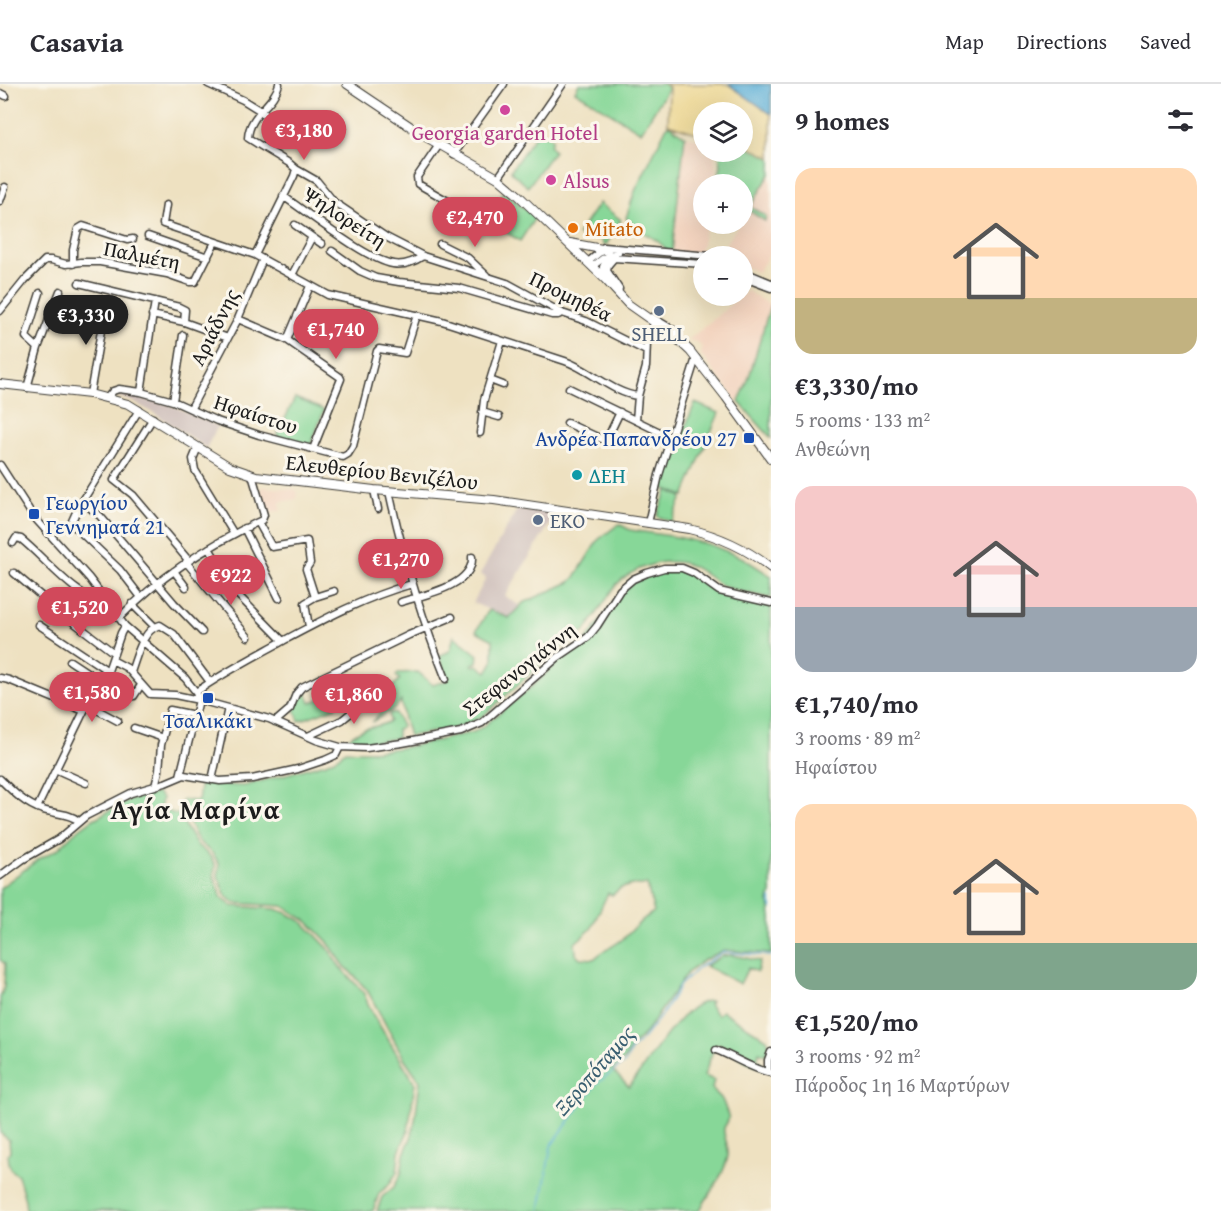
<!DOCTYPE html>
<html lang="en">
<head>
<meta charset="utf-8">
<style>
	:root { --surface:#fff; --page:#f7f7f7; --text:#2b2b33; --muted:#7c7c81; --line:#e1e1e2; --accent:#d1495b }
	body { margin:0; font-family:"Gentium Book Plus",serif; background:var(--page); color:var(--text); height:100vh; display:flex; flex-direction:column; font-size:22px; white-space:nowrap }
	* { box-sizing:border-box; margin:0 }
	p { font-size:20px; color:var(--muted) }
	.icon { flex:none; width:33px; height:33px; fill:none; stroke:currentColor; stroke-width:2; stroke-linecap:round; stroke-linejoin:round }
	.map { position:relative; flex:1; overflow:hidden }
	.drawer { display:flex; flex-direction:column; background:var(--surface); width:450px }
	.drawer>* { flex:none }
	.tools { position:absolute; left:693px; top:18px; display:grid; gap:12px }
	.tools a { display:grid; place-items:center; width:60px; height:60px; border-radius:50%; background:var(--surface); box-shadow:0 6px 24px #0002; font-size:30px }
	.price { position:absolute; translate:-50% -51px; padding:0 14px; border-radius:21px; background:var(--accent); color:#fff; font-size:20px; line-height:39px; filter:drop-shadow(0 2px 3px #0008) }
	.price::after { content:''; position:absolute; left:50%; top:36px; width:18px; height:14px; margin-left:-9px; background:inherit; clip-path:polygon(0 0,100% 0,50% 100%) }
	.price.on { background:#222; color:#fff }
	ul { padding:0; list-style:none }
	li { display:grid; align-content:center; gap:12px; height:318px; padding:0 24px }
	li span { display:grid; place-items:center; height:186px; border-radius:18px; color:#555 }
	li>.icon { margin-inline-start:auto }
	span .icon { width:108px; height:108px; fill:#fffc; stroke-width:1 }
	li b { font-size:26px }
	h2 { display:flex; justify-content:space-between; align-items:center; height:72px; padding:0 24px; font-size:26px }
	header { display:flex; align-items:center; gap:36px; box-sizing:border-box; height:84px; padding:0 30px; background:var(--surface); border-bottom:2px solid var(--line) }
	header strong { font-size:28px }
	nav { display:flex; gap:33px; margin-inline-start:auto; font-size:21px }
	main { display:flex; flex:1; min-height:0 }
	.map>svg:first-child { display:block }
	.built { fill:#f3d4bf }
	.industrial { fill:#cfc0bb }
	.green { fill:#87d798; stroke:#527a5a; stroke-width:1.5; fill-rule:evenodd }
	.sand { fill:#eeda9e; stroke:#857b5d; stroke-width:1.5 }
	.water { fill:#5bafd7; stroke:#3c667a; stroke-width:1.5 }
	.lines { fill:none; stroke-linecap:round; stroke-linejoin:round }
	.stream { stroke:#5bafd7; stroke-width:1.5 }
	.minor-casing { stroke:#3c3a35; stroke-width:9 }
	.major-casing { stroke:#3c3a35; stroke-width:10 }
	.minor { stroke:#fff; stroke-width:6 }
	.major { stroke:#fff; stroke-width:8 }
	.hotel-dot { fill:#d1479c; stroke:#fbf7ec; stroke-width:2 }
	.food-dot { fill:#e8710a; stroke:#fbf7ec; stroke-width:2 }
	.service-dot { fill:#5c6f8a; stroke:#fbf7ec; stroke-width:2 }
	.transit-dot { fill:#1a4fb4; stroke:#fbf7ec; stroke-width:2 }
	.culture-dot { fill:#0f9aa8; stroke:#fbf7ec; stroke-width:2 }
	.labels { text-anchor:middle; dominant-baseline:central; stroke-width:6; stroke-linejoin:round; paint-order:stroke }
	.hotel-label { font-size:21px; fill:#b23c85; stroke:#fbf7ec }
	.street-label { font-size:21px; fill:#1c1c1c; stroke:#fbf7ec }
	.food-label { font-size:21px; fill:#c56008; stroke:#fbf7ec; text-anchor:start }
	.service-label { font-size:21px; fill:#4e5e75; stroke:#fbf7ec }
	.transit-label { font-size:21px; fill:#164399; stroke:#fbf7ec; text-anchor:end }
	.culture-label { font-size:21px; fill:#0d838f; stroke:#fbf7ec; text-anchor:start }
	.water-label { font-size:22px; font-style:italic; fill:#385e70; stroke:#fbf7ec }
	.district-label { font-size:27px; font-weight:bold; letter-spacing:1.5px; fill:#1c1c1c; stroke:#fbf7ec }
</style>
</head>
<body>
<header>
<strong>Casavia</strong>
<nav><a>Map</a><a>Directions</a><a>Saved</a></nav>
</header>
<main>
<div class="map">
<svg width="771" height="1127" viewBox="0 0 771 1127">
	<rect width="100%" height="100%" fill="#fbf7ec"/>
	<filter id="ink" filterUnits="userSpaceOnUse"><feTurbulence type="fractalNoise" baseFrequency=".0167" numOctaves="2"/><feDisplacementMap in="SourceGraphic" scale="12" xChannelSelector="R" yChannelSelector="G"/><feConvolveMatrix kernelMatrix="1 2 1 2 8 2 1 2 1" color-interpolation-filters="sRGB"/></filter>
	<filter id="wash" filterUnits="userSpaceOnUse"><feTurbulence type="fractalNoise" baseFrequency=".008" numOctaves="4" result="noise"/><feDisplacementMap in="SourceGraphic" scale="24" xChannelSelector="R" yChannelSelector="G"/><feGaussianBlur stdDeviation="1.35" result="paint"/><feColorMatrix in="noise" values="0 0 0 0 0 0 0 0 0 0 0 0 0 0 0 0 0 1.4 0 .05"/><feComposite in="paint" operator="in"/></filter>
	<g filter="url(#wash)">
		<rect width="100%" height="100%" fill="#eee1c1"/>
		<!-- built -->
		<path class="built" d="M685,52L703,56L704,68H714L716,88L714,100H704V140H706L700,170L672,168Z
			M771,89V168L758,188L743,182L742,172H717L739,140H742L743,134Z
			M747,207L770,221L748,293L738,318L701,271L702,263L696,257H687Z
			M263,403L297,406V415L280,418L281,427L267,428L260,408L261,404Z"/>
		<!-- industrial -->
		<path class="industrial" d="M120,311L130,312L171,321L218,342L206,364L154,329L133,318L118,313Z
			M518,424L556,430L505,512L520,522L509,534L473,519L486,494L480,490Z"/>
		<!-- green -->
		<path class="green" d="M579,0H664L669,3L641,48L575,7Z
			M668,40L685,52L672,168L667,167C658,152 636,149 626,134L635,107Z
			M539,46L552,55L550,62L554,67L528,103L512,89L511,86Z
			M743,60L771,74V89L750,123L766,132L765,137L748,126L743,134L742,100H717L721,82L719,68H742Z
			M504,107L535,134L520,157L485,135Z
			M599,119L621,136L606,161H603L602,155L585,154L578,150Z
			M771,219V354L739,318L749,293Z
			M295,314L324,326L311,361L276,353Z
			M695,319L719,329L684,412L661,403Z
			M667,406L682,413L672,438L657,432Z
			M619,440L630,446L677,453L711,461L743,474L771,492V514C755,510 736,508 721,501C710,495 701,485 689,481C666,472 632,484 616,501L585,547L551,571L482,633L457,644L409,652L404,635L401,617L395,624L372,638L384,624L389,607L400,595L396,592L398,589L418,588L433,601L448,596L439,572L450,567L454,552L478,571L477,578L472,580L473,582L477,581L487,588L493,578V556L476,547L489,526L509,534L523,519L570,498L575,493L598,456Z
			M676,485L693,492L720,510L771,522V809L769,818L771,834V870L724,866L704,876L687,889L646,948L631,963L625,975L612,986L629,1003C646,982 684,915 711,917L709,920L717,931L722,927L767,955L769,960L766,971L759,968L757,976L761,978L760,981L765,982L764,985L749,979L720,960L715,961L704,992L714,996L712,1004C714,1009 717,1009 721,1014C724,1018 726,1027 728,1031C730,1038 726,1038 724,1044C722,1052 730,1061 728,1072C724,1091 709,1110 699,1127H377L382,1113L394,1103L401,1090L404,1070L411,1054L415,1037L420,997L404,974L367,906L343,880L327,857L307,837L283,822L234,819L226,812L218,793L219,780L213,770L198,757L183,725L182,716L198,717L201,696L222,701L244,702L326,679L338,673L346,666C388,671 434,657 474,648L484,642L535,600L564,571L585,558L619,511L632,499L654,490ZM632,801H647L654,828C642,834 635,844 625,853C616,862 604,865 594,875L580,874L576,870L575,859L591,845L608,809L612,811L621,804Z
			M305,605L310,619L331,611L336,623L299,637C293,622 292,616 305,605Z
			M390,629H395L402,642L397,646V654L366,659L345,657C352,652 359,646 367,644C376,642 382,642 390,637L389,632Z
			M157,709L162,714L160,725L183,732L185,742L196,760L210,772L215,780L214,793L222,814L232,822L275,825L287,829L304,839L328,864L340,883L363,908L373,931L415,999L408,1047L399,1068L397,1088L388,1102L379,1109L373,1127H26L25,1116L18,1091C9,1086 9,1080 8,1070L10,1067L9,1056L0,1049V914L4,903L5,880L0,876V804L39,775L58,765L74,749L92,736L127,717Z
			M732,871L760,877L757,888L748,884L740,900L705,882L722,872Z"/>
		<!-- sand -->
		<path class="sand" d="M664,0H728L771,30V74L743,60L742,28H704L703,51L668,40L669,3Z"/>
		<!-- water -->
		<path class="water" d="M728,0H771V30Z"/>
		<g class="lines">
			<!-- stream -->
			<path class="stream" d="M771,815V824
				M540,1127L551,1062L597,999L625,979L632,965L642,956L663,929L680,901L698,884L723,868L771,872"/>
		</g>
	</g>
	<g filter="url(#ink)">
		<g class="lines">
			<defs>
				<path id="minor" d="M208,0L243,16L288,44
					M0,9L6,12
					M439,61L417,93L418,100L483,137
					M454,70L504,0
					M296,85L317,97L334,118L386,153L423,172L507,199L562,229L586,237L646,267
					M498,94L563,0
					M283,112C308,129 367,176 393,180C405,182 414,178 423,172
					M0,117L5,103
					M166,121L163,140L255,171L328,211L442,237L565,277C589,285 614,310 638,312
					M295,141L322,160
					M148,152L208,173
					M440,160L468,174L486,191
					M604,163L711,172
					M332,167L360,187L376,194L399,198L459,204L552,231H558L562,229
					M255,171L294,92L296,85L289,79L248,54C249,30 274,21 279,0
					M588,178L599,169L607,166
					M73,180V166L78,145L83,142L127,156L133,155
					M592,183L602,175L618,168
					M742,187L771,199
					M292,191L312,153
					M742,193L771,204
					M79,199L179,223L185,226L184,238L228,254
					M619,205L607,187L608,181L614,174L704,180
					M0,227L25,196L45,176H51L66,180L81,178H100L167,190L190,198H195L215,158
					M152,231L184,238
					M652,233L677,248
					M238,235L287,256L340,293L341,295L313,365
					M287,256L310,202
					M38,264L60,207
					M490,296L503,301
					M27,304L38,264L26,253L40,209
					M569,304L672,354
					M141,308L155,217
					M90,310L106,218
					M107,314L113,307L119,305L141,308L173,317L217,337L259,351L343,373L348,370L353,362L377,267L379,265L405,269L417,231
					M173,317L183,251
					M191,324L238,235L263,175
					M139,326L77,426L72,437L74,442L120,486L140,512
					M482,328L499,333
					M153,334L114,396L133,411L189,477
					M636,336L638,312L646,283L647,258L654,240
					M567,339L606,357L620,328
					M480,349L484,316L502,257
					M198,363L193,375L195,386L234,450
					M0,381L33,432L89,494L125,542L185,594L196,608L199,616L269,635L316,656L340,663L366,664L402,659L461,648L482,639L557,574L588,553L597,542L620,506L633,495L647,489L664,484H682L694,489L719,507L771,519
					M374,406L378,425
					M389,407C403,472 421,533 446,595
					M83,418L100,432L174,519L202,548
					M258,438L272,463L307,457L310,479L306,485L315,513
					M648,439L659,391L696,274
					M244,444L279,514
					M13,459L16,454L21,455C46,475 78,517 110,521
					M209,464L236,509L283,557
					M186,478L248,553
					M174,487L186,503
					M14,489L60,528L114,569
					M401,518C423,511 474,502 472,473
					M132,520L155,543
					M119,534C160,492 209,461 262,436L264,431L252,391
					M39,541L108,587
					M309,543L305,519L315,513L334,507
					M112,576L127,584L150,610L175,611L199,616L180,692
					M70,577L108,602L134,612L141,601
					M131,588C137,572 142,546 160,541L174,550L210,598
					M0,594L9,596L84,627
					M196,608C223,589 252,574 281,558C324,535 365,513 412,500
					M88,621L118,637
					M275,638L290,625L296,610L302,603L409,551L452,533
					M134,644L163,654
					M308,652L342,636L384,602
					M57,686L86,699
					M0,695C12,707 26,721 43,726C55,730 69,729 79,737
					M212,696L228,624
					M155,702L159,687L161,661L170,626L195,631
					M37,724L84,627L108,587L121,549L125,542
					M0,792L22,776L59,755L86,732L131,709L165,699L184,691L220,697L252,695L298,685L325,676L336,671L340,663
					M716,966C735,973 751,985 771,989
					M768,988V976L771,968"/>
				<path id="major" d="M347,0L426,53L498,94L518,111L605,195L628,220L675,253L690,267L726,313L771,375
					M570,159L607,166
					M605,195L604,183L610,171
					M0,300L90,310L128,320L230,383L256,392L374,406L494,416L689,445C719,452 747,465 771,484"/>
			</defs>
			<!-- minor casing -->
			<use href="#minor" class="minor-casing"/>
			<!-- major casing -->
			<use href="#major" class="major-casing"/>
			<!-- minor -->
			<use href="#minor" class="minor"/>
			<!-- major -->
			<use href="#major" class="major"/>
		</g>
	</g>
	<!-- markers -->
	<g class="hotel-dot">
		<circle cx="505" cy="26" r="6"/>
		<circle cx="551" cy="96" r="6"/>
	</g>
	<circle class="food-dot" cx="573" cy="144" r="6"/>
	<g class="service-dot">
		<circle cx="659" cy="227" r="6"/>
		<circle cx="538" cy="436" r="6"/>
	</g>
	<g class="transit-dot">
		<rect x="743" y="348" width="12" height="12" rx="3"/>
		<rect x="28" y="424" width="12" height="12" rx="3"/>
		<rect x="202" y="608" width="12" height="12" rx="3"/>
	</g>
	<circle class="culture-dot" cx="577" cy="391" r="6"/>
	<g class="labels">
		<!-- hotel labels -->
		<g class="hotel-label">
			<text x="505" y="48">Georgia garden Hotel</text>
			<text x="563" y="96" text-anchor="start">Alsus</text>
		</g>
		<!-- street labels -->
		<g class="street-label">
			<text transform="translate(345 133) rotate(33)">Ψηλορείτη</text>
			<text transform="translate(142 171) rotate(11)">Παλμέτη</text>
			<text transform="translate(571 212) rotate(26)">Προμηθέα</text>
			<text transform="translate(214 243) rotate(-63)">Αριάδνης</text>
			<text transform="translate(256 330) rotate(18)">Ηφαίστου</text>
			<text transform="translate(382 388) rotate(6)">Ελευθερίου Βενιζέλου</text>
			<text transform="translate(519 585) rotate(-38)">Στεφανογιάννη</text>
		</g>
		<!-- food labels -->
		<g class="food-label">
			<text x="585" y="144">Mitato</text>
		</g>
		<!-- service labels -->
		<g class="service-label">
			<text x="659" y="249">SHELL</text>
			<text x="550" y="436" text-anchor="start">EKO</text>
		</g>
		<!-- transit labels -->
		<g class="transit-label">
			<text x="737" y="354">Ανδρέα Παπανδρέου 27</text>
			<text x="46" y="418" text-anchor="start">Γεωργίου<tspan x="46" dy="24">Γεννηματά 21</tspan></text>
			<text x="208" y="636" text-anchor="middle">Τσαλικάκι</text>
		</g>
		<!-- culture labels -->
		<g class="culture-label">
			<text x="589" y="391">ΔΕΗ</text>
		</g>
		<!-- water labels -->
		<g class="water-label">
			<text transform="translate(594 986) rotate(-49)">Ξεροπόταμος</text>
		</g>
		<!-- district labels -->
		<g class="district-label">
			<text x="196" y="725">Αγία Μαρίνα</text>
		</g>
	</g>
</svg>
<div class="tools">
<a><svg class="icon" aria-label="layers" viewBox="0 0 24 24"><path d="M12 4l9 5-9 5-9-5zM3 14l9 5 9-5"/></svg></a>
<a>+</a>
<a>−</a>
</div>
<b class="price" style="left:304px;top:77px">€3,180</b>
<b class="price" style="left:475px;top:164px">€2,470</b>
<b class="price on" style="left:86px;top:262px">€3,330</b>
<b class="price" style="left:336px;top:276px">€1,740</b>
<b class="price" style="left:401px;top:506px">€1,270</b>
<b class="price" style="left:231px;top:522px">€922</b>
<b class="price" style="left:80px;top:554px">€1,520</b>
<b class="price" style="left:92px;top:639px">€1,580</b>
<b class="price" style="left:354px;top:641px">€1,860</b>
</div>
<section class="drawer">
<h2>9 homes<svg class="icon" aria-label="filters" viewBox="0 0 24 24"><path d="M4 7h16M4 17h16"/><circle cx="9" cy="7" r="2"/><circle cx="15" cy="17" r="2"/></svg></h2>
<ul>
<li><span style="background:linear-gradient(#ffd9b3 70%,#c2b280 0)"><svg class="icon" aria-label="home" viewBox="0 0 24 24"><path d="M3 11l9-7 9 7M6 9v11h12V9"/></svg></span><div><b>€3,330/mo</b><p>5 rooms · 133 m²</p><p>Ανθεώνη</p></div></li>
<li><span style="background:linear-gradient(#f6c9c9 65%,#9aa5b1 0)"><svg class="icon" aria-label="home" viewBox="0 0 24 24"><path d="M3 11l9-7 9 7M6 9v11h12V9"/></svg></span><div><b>€1,740/mo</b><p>3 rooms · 89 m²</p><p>Ηφαίστου</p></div></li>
<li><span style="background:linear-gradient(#ffd9b3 75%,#7fa58c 0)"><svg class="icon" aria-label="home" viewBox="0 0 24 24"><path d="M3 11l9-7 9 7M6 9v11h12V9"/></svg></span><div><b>€1,520/mo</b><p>3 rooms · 92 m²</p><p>Πάροδος 1η 16 Μαρτύρων</p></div></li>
</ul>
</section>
</main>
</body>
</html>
